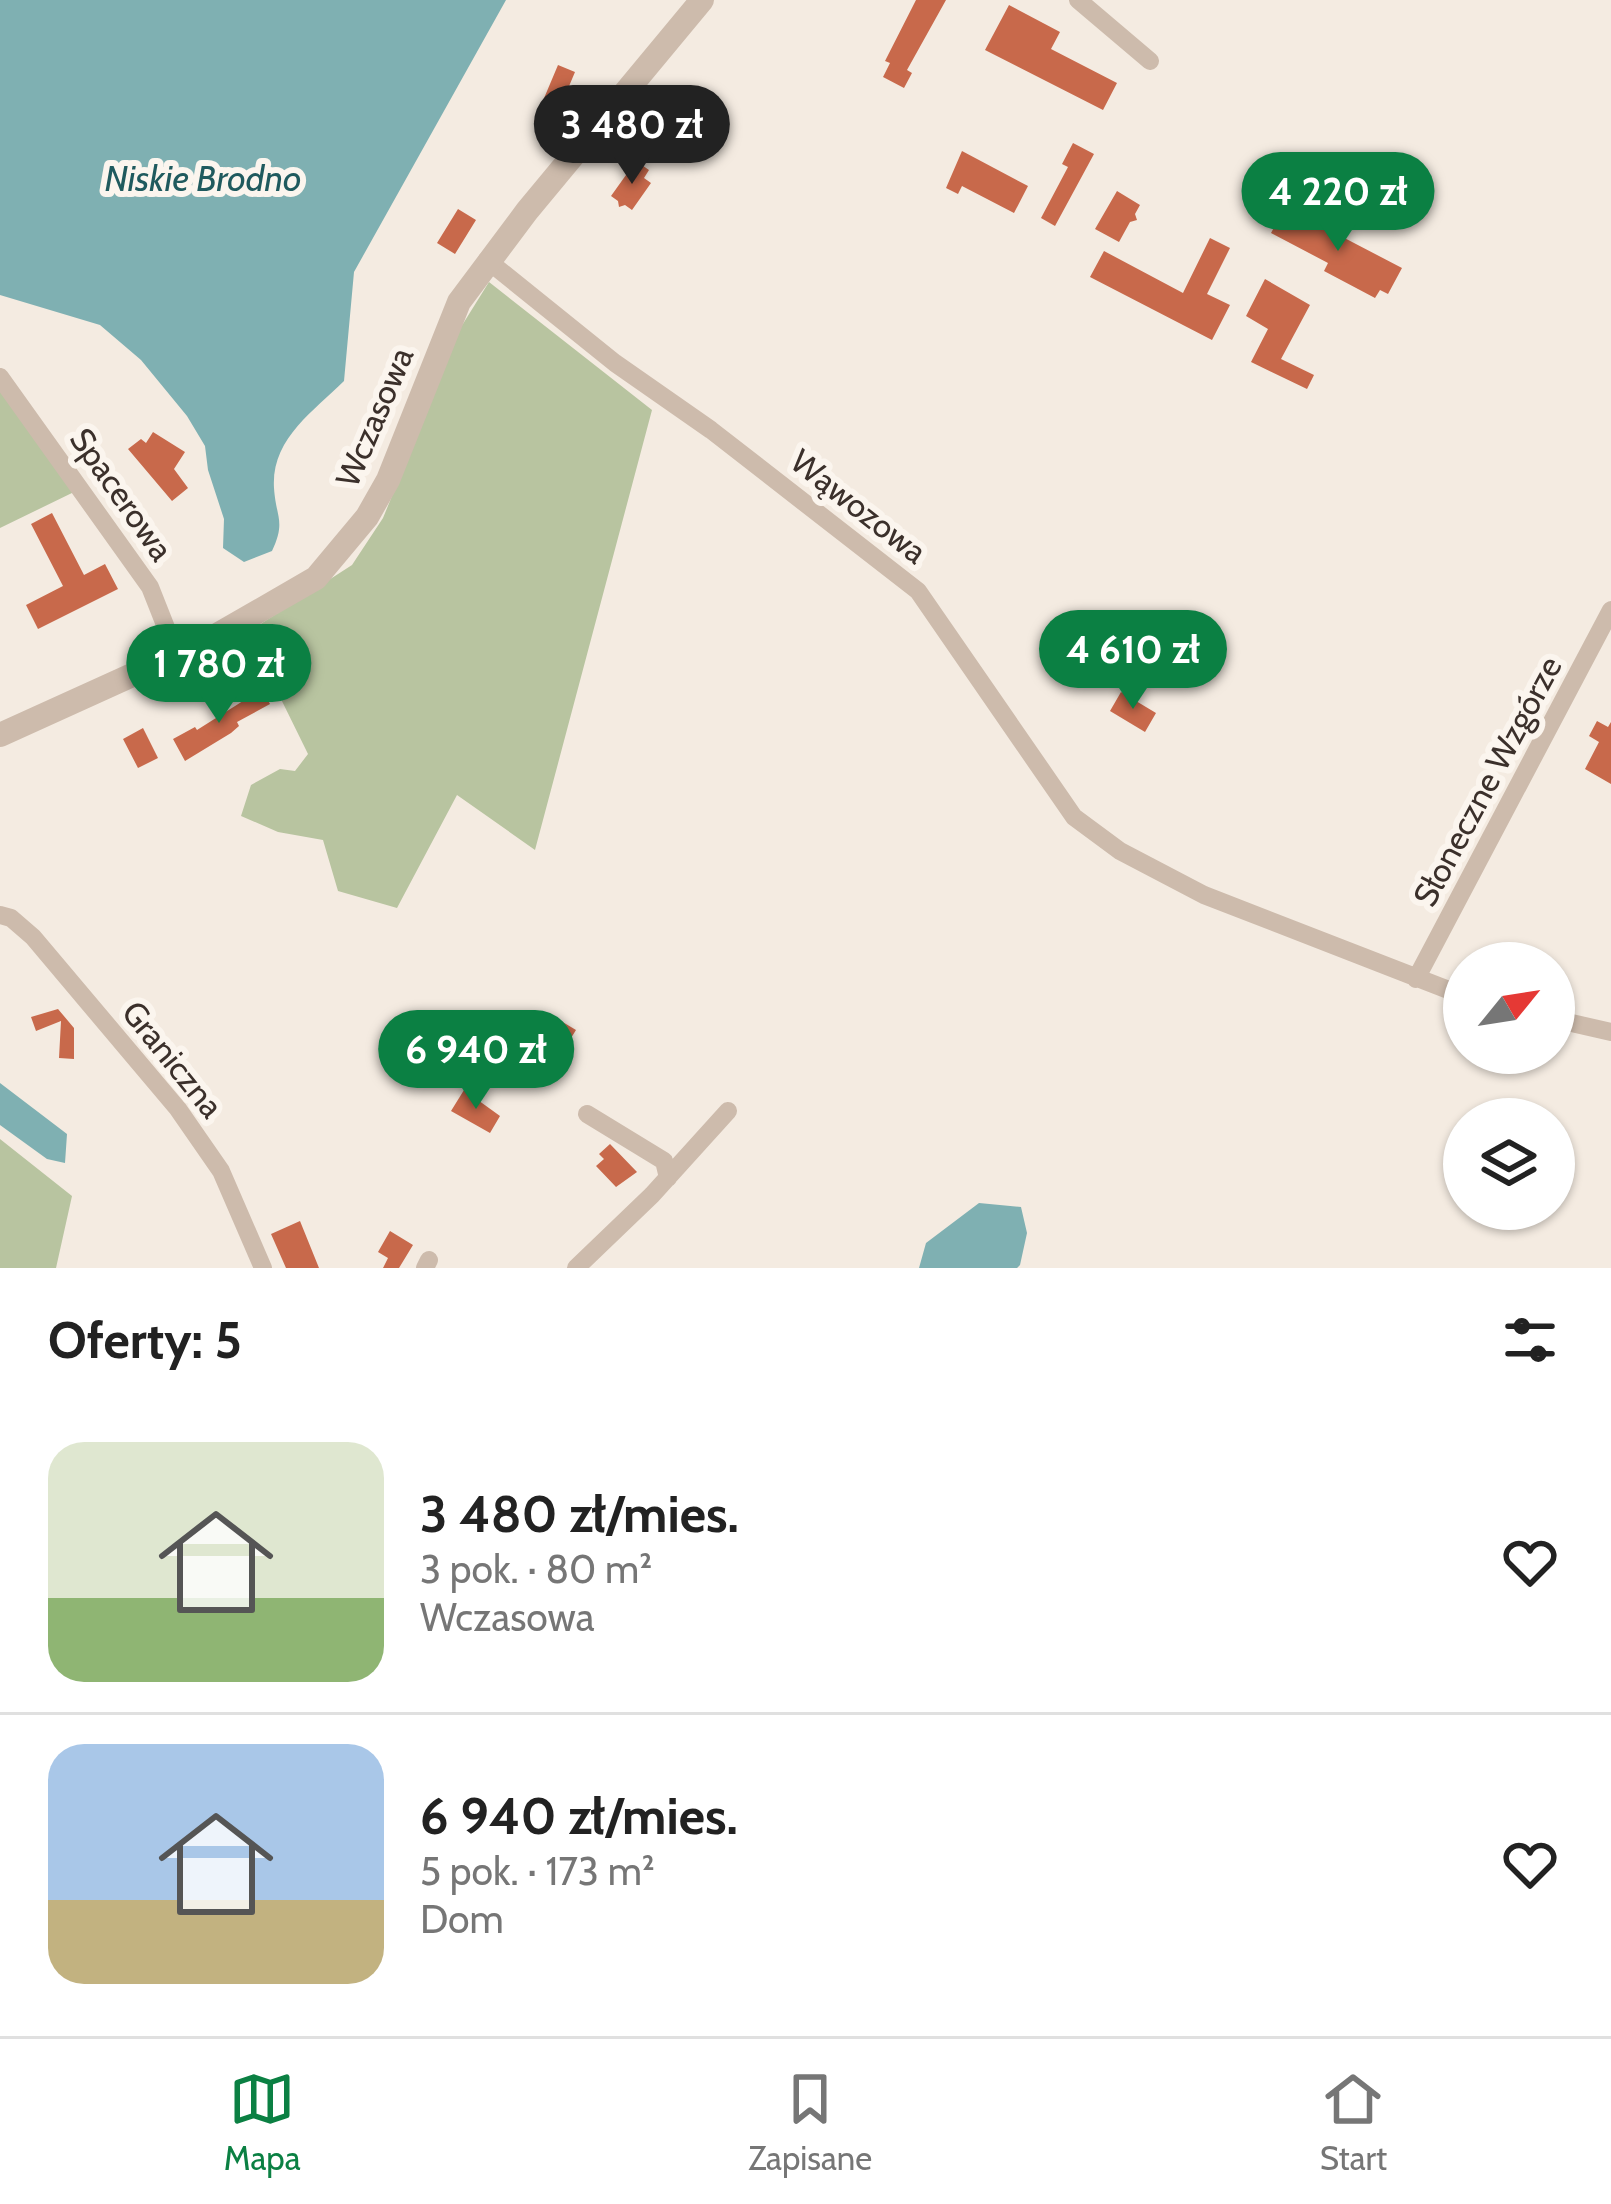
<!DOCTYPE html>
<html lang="pl">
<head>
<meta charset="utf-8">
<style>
	:root { --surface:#fff; --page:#f2f2f2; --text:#222; --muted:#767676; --line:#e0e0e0; --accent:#0b8043 }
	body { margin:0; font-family:Cabin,sans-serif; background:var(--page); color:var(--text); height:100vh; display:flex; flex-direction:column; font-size:45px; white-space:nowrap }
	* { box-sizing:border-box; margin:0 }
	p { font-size:39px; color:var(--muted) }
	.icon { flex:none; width:66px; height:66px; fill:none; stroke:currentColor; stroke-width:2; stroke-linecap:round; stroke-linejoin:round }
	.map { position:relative; height:1268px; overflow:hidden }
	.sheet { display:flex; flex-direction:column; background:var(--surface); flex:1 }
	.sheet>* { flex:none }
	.needle { width:78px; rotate:60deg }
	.tools { position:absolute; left:1443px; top:942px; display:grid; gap:24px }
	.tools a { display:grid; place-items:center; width:132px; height:132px; border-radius:50%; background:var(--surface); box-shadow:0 3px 9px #0004; font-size:60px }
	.price { position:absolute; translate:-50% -102px; padding:0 27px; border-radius:42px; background:var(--accent); color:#fff; font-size:39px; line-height:78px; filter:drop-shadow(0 3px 6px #0008) }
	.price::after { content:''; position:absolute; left:50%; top:72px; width:36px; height:27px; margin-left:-18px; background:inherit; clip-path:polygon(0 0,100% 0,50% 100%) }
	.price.on { background:#222; color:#fff }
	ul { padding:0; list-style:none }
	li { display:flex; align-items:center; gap:36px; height:300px; padding:0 48px }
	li+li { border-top:3px solid var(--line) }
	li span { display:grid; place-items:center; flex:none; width:336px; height:240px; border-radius:36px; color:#555 }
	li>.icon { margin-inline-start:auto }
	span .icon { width:144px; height:144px; fill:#fffc; stroke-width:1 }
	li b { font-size:51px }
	h2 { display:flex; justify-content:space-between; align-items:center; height:144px; padding:0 48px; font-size:51px }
	.dock { display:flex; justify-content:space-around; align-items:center; height:168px; border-top:3px solid var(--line); background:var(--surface); font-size:33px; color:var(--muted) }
	.dock a { display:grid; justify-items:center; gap:6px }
	.dock .on { color:var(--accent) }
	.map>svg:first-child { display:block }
	.green { fill:#b8c4a0 }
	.water { fill:#7fb0b2 }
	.building { fill:#c8694b }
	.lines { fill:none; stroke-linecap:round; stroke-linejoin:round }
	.minor { stroke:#cdbbac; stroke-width:18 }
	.tertiary { stroke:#cdbbac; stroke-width:24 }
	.labels { text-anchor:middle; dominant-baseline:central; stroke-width:12; stroke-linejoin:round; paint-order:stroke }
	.street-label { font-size:33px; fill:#3b302b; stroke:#fbf5ee }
	.water-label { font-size:36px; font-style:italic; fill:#1f5a5e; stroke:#fbf5ee }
</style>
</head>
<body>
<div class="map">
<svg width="1611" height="1268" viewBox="0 0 1611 1268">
	<rect width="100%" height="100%" fill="#f4ebe1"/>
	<!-- green -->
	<path class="green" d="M489,282L652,410L535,850L457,795L397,908L338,891L323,840L278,832L241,816L251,785L280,769L295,771L308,754L248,632L352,565L383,518L461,327Z
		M0,391L74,492L0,528Z
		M0,1139L72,1196L56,1268H0Z"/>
	<!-- water -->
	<path class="water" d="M0,0H506L354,272L344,381C313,412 271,439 274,488C276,518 286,521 272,551L244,562L223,548L224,519L208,470L205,446L187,416L141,360L100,325L0,295Z
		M0,1083L67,1134L65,1163L47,1159L0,1125Z
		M979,1203L1021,1207L1027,1233L1020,1265L1017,1268H919L926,1243Z"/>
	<!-- building -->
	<path class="building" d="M916,0H946L907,70L912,73L904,88L883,77L890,63L885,61Z
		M1009,5L1060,32L1051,49L1117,83L1103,110L985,50Z
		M558,65L575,72L551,129L534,122Z
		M685,108L705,123L680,157L656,139L666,121L674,115L678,118Z
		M1073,143L1094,154L1055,226L1041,218L1068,167L1062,164Z
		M962,151L1028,186L1014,213L962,186L958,194L946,188Z
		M636,161L649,170L644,178L651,183L632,210L625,205L619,207L618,201L611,196Z
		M1117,191L1140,205L1135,214L1137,220L1130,222L1119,242L1095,229Z
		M1285,207L1402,268L1388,294L1380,290L1375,298L1324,271L1328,263L1271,233Z
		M458,209L476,220L455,254L437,243Z
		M1210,238L1230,248L1207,294L1230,305L1212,340L1090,277L1104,251L1183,293Z
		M1265,279L1310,305L1281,359L1314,375L1307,389L1251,362L1268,329L1246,316Z
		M153,432L185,452L174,469L188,488L172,501L128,449L141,439L146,443Z
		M52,513L84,575L105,564L118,589L38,629L26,605L63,586L31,524Z
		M262,689L270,704L237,722L239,726L231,733L185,761L173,739L195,727L197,730Z
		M1121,692L1156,713L1145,732L1110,711Z
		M1597,721L1608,727L1611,722V784L1585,769L1599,742L1589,736Z
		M143,728L158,758L138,768L123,739Z
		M58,1009L74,1028V1059L59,1058L61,1021L36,1031L31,1017Z
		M556,1018L576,1030L558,1059L552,1055L544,1069L530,1061L539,1047L535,1044L538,1036L546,1022L551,1026Z
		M464,1090L500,1116L490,1133L451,1111Z
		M610,1144L637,1172L616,1187L596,1166L604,1159L599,1154Z
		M300,1221L319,1268H286L271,1234Z
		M390,1231L413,1245L399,1268H383L388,1258L378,1252Z"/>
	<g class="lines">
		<!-- minor -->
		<path class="minor" d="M1078,0L1150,61
			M487,260L615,363L711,430L918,591L1074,817L1120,851L1204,895L1464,996
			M0,377L150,587L167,630L171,657
			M0,915L11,918L33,937L178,1109L221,1171L263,1268
			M1416,979L1611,610
			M1554,1019L1611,1032
			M587,1114L664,1161L668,1178
			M425,1268L429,1260
			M576,1268L652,1195L728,1111"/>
		<!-- tertiary -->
		<path class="tertiary" d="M0,735L205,642L316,578L367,517L388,480L459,302L527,211L702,0"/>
	</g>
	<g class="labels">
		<!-- street labels -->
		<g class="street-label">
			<text transform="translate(374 417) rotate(-67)">Wczasowa</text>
			<text transform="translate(122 494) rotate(55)">Spacerowa</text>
			<text transform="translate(859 506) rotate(38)">Wąwozowa</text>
			<text transform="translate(1487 781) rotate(-62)">Słoneczne Wzgórze</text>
			<text transform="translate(173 1059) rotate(51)">Graniczna</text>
		</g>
		<!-- water labels -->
		<g class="water-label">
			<text x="203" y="178">Niskie Brodno</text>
		</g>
	</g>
</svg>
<div class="tools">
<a><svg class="needle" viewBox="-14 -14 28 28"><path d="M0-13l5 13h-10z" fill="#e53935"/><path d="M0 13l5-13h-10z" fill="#767676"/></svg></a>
<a><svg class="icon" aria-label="layers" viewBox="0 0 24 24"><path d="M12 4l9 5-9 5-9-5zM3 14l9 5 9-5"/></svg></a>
</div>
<b class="price on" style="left:632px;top:187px">3 480 zł</b>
<b class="price" style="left:1338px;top:254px">4 220 zł</b>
<b class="price" style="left:1133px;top:712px">4 610 zł</b>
<b class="price" style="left:219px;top:726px">1 780 zł</b>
<b class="price" style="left:476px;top:1112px">6 940 zł</b>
</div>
<section class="sheet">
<h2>Oferty: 5<svg class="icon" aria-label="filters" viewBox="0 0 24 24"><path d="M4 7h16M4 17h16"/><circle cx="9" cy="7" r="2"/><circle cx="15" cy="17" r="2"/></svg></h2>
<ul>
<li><span style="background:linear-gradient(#dfe7d0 65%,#8fb573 0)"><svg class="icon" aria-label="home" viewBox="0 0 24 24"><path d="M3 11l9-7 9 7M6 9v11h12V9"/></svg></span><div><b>3 480 zł/mies.</b><p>3 pok. · 80 m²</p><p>Wczasowa</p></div><svg class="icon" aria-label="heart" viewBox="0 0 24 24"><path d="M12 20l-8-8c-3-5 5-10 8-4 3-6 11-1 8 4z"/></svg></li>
<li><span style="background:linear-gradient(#a9c7e8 65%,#c2b280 0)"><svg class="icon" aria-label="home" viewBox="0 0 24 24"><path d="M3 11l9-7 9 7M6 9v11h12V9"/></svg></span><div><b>6 940 zł/mies.</b><p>5 pok. · 173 m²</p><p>Dom</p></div><svg class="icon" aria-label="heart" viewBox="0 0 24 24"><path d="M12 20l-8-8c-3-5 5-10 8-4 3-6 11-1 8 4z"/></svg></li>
</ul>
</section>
<nav class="dock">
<a class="on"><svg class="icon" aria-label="map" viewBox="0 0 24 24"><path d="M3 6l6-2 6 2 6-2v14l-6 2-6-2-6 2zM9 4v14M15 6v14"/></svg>Mapa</a>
<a><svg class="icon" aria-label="saved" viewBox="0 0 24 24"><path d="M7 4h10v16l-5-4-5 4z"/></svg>Zapisane</a>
<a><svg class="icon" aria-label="home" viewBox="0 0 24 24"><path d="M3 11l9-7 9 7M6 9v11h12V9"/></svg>Start</a>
</nav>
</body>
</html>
